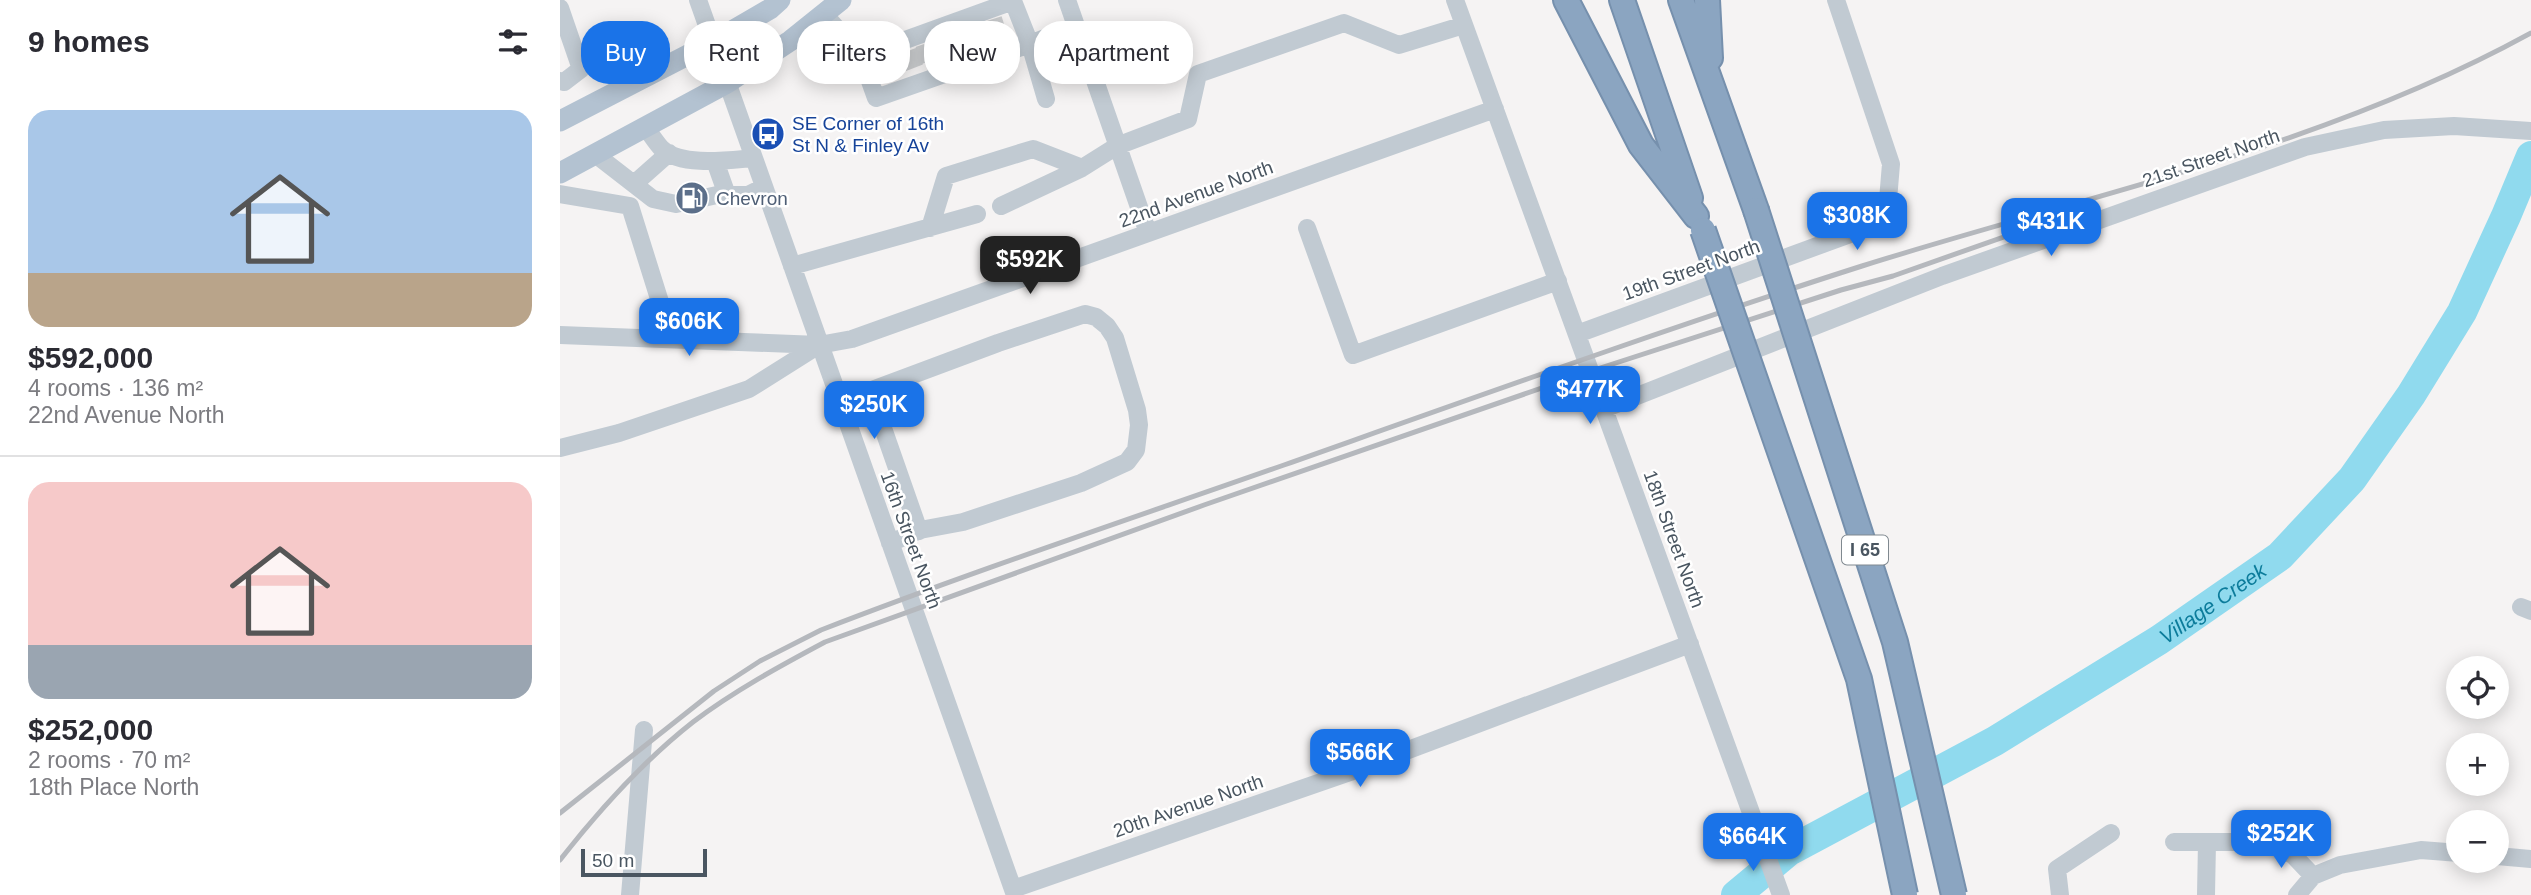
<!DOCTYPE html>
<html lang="en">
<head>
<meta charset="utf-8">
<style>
	:root { --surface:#fff; --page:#f7f7f7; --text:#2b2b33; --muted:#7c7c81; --line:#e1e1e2; --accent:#1a73e8 }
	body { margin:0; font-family:Helvetica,sans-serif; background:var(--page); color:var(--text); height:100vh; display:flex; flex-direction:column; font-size:26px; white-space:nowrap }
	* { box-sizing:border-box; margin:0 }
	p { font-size:23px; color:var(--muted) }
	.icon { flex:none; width:38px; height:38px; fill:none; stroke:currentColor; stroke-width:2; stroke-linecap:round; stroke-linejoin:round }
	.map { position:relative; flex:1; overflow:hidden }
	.sheet { display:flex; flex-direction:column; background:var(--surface); width:560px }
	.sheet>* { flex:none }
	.banner { position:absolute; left:21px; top:21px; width:665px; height:63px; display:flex; gap:14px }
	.tools { position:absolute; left:1886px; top:656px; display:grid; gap:14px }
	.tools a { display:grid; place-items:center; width:63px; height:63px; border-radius:50%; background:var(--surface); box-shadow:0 4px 18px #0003; font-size:35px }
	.scale { position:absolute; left:21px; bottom:18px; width:126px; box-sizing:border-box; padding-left:7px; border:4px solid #4a5661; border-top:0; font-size:19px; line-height:24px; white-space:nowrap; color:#4a5661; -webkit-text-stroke:5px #fff; paint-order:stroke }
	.price { position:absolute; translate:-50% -60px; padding:0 16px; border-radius:14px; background:var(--accent); color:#fff; font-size:23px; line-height:46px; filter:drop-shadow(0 2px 4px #0008) }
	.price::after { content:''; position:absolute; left:50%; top:42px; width:21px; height:16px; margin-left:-10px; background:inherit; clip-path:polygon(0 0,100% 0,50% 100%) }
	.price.on { background:#222; color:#fff }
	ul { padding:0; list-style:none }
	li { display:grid; align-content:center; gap:14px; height:371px; padding:0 28px }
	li+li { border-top:2px solid var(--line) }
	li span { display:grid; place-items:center; height:217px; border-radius:21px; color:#555 }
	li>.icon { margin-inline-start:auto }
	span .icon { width:126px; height:126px; fill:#fffc; stroke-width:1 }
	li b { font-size:30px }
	h2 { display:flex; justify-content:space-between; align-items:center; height:84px; padding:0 28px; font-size:30px }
	.chip { padding:0 24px; border-radius:28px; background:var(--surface); box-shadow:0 4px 18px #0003; font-size:24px; line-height:63px }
	.chip.on { background:var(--accent); color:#fff }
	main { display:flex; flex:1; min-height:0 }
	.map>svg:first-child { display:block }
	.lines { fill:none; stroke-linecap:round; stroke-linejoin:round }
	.river { stroke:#90daee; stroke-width:30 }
	.minor-tunnel { stroke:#caccce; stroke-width:18; stroke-dasharray:18 9; stroke-linecap:butt }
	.highway-casing { stroke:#7690ad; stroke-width:28 }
	.minor { stroke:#c1cad2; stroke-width:18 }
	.major { stroke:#b3c2d1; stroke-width:21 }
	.highway { stroke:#8ba5c1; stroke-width:24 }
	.rail { stroke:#b5b8bd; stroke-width:5 }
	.highway-bridge-casing { stroke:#7690ad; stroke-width:28; stroke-linecap:butt }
	.highway-bridge { stroke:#8ba5c1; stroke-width:24 }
	.labels { text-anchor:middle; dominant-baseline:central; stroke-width:5; stroke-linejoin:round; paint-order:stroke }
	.shield { fill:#fff; stroke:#808990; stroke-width:2 }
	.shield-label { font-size:18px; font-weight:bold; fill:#4a5661 }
	.transit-label { font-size:19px; fill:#164399; stroke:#fff; text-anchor:start }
	.street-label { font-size:19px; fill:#4a5661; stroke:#fff }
	.service-label { font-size:19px; fill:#4e5e75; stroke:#fff; text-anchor:start }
	.water-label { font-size:21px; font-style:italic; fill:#0c7c9b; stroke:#fff }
</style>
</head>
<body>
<main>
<section class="sheet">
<h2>9 homes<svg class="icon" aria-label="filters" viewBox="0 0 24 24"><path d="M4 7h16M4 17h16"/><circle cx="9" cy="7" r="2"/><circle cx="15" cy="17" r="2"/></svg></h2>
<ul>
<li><span style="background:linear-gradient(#a9c7e8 75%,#b9a48a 0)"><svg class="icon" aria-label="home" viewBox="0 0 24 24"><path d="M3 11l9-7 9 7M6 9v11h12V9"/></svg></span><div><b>$592,000</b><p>4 rooms · 136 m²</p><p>22nd Avenue North</p></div></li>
<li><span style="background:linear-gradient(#f6c9c9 75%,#9aa5b1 0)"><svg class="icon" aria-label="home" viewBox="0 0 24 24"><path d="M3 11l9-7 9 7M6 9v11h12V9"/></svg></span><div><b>$252,000</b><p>2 rooms · 70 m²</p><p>18th Place North</p></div></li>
</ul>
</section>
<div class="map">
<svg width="1971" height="895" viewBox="0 0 1971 895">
	<rect width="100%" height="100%" fill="#f5f3f3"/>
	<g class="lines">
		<!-- river -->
		<path class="river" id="s1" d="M1176,895L1229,851L1435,741L1599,640L1720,556L1792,479L1851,395L1902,312L1946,216L1971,156"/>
		<!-- minor-tunnel -->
		<path class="minor-tunnel" d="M433,19L439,38
			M417,26L423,44
			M398,32L405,50
			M382,38L388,57
			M364,44L371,63
			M348,51L355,69
			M329,57L336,76"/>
		<defs>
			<path id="highway" d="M1006,0L1081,145L1136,216
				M1062,0L1130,198
				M1121,0L1196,210
				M1147,0L1150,58"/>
		</defs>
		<!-- highway casing -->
		<use href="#highway" class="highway-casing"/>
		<!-- minor -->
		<path class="minor" d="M138,0L455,895
			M507,0L588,233
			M895,0L1221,895
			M0,8L21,69L4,82L0,81
			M264,14L301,56L316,98L470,44L453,1L301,56
			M486,99L470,44L516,26
			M85,127C91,134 96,143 102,149C122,167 169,160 194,158
			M35,154L93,199L116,204L157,195H188L204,187
			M155,161L167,195
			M74,184L109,153
			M0,194L70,206L111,337
			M441,206L522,168L557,146L628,119L638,74L784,23L839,45L904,25
			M370,228L386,176L473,149L522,168
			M747,228L793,355L998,281
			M232,266L417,214
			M1017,334L1301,230L1328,200L1331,164L1276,0
			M0,335L259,345
			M310,391L359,531
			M280,402L438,343L525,314L536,317L547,326L555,338L577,410L579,425L576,450L567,462L521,483L403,522L360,530L330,543
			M1044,409L1382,276L1745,147L1824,130L1894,126L1971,131
			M0,448L59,433L189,389L259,345L292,339L935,109
			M1961,607L1971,611
			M1614,842H1705L1733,855L1753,876L1737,895
			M1937,856L1971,859
			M1753,876L1780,865L1861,850L1899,853
			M453,889L790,772L1130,644
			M70,895L84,730
			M1500,895L1497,869L1551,833
			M1646,895L1647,842"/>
		<!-- major -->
		<path class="major" d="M0,121L153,42L210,9L220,0
			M0,173L167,83L230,41L281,0"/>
		<!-- highway -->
		<use href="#highway" class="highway"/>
		<!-- rail -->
		<path class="rail" d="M0,813L154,691L200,661L261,630C414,571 570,519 724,465C916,397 1108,328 1302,266C1527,195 1762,148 1971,33
			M0,860C40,809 82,762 133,722C174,691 220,666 265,642L644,505L1031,371L1281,290L1333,276L1489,221"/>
		<defs>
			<path id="highway-bridge" d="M1196,210L1335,642L1394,895
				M1143,230L1299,679L1345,895"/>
		</defs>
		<!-- highway-bridge casing -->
		<use href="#highway-bridge" class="highway-bridge-casing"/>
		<!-- highway-bridge -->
		<use href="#highway-bridge" class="highway-bridge"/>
	</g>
	<!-- icons -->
	<defs>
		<symbol id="bus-disc" viewBox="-11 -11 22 22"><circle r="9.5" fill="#1a4fb4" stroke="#fff"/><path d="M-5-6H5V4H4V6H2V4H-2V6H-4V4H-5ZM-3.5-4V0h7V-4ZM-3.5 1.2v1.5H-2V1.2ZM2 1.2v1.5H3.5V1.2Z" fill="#fff"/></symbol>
		<symbol id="fuel-disc" viewBox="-11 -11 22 22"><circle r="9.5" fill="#5c6f8a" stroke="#fff"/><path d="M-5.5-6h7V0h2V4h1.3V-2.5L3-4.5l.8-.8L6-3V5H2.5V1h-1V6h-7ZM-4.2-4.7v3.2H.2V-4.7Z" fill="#fff"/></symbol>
	</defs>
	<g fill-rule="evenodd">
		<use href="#bus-disc" x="189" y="115" width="38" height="38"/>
		<use href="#fuel-disc" x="113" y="179" width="38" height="38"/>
	</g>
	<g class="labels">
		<!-- shield labels -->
		<rect class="shield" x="1282" y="535.5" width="46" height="29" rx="5"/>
		<g class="shield-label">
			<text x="1305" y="550">I 65</text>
		</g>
		<!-- transit labels -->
		<g class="transit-label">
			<text x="232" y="123">SE Corner of 16th<tspan x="232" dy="22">St N &amp; Finley Av</tspan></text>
		</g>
		<!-- street labels -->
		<g class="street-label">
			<text transform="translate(1651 158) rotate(-19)">21st Street North</text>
			<text transform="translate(636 194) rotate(-20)">22nd Avenue North</text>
			<text transform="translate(1131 270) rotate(-20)">19th Street North</text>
			<text transform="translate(1114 539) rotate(70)">18th Street North</text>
			<text transform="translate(351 540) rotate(70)">16th Street North</text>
			<text transform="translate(628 806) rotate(-19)">20th Avenue North</text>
		</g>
		<!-- service labels -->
		<g class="service-label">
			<text x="156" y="198">Chevron</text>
		</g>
		<!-- water labels -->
		<g class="water-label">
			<text stroke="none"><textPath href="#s1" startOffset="560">Village Creek</textPath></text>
		</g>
	</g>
</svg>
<div class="tools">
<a><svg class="icon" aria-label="locate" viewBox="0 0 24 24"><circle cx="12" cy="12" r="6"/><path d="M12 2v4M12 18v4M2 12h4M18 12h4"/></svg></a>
<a>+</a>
<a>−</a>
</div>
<div class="scale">50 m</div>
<b class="price" style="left:1297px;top:252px">$308K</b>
<b class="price" style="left:1491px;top:258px">$431K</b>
<b class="price on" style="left:470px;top:296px">$592K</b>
<b class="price" style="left:129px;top:358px">$606K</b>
<b class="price" style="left:1030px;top:426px">$477K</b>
<b class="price" style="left:314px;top:441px">$250K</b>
<b class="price" style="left:800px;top:789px">$566K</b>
<b class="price" style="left:1721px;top:870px">$252K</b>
<b class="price" style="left:1193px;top:873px">$664K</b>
<div class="banner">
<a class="chip on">Buy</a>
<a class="chip">Rent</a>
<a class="chip">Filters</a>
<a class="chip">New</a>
<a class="chip">Apartment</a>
</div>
</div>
</main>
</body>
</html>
